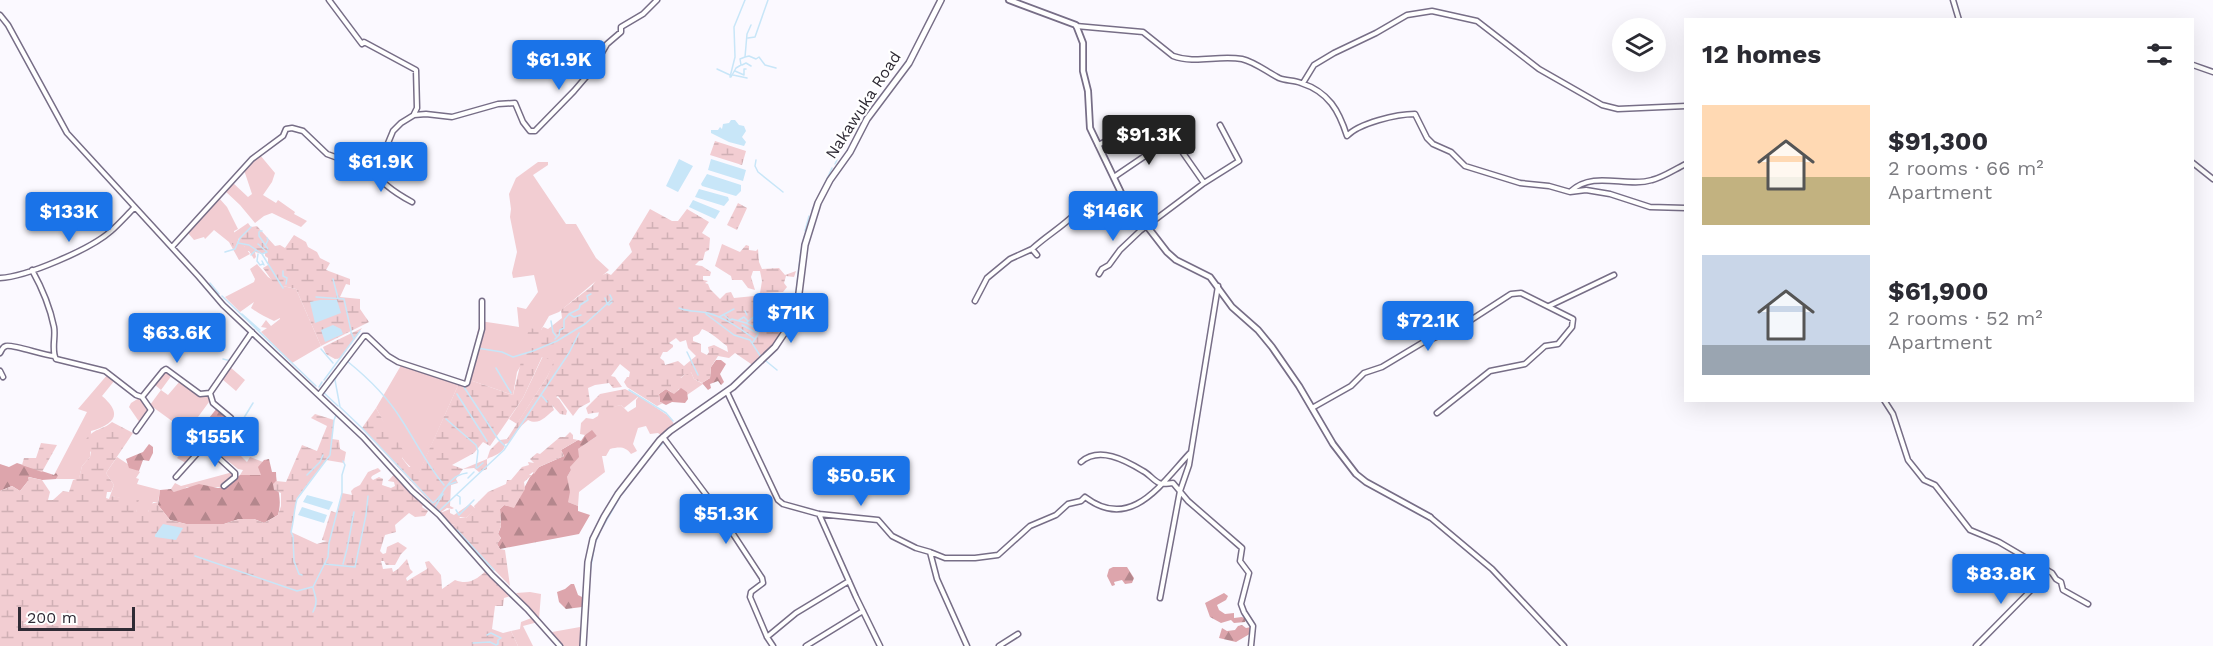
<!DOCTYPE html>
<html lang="en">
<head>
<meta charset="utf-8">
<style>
	:root { --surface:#fff; --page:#f2f2f3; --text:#2b2b33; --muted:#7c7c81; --accent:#1a73e8 }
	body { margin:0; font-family:"Work Sans",sans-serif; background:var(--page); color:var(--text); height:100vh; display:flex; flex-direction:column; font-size:22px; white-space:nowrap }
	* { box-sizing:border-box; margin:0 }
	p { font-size:20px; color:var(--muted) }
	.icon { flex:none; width:33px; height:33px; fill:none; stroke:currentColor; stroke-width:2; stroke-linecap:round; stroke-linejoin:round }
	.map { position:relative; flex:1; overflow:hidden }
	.drawer { position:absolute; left:1684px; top:18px; width:510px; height:384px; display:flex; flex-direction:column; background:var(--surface); border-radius:0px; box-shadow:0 6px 24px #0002 }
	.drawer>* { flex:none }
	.buttons { position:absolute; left:1612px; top:18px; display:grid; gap:12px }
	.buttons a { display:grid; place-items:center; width:54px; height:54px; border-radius:50%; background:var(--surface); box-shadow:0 6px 24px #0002; font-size:30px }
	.scale { position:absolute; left:18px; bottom:15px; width:117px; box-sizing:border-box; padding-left:6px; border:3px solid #2f2b35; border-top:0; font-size:16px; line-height:21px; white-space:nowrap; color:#2f2b35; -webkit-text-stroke:4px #fff; paint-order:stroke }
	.price { position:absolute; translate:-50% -51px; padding:0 14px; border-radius:6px; background:var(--accent); color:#fff; font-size:20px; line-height:39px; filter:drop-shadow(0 2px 3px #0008) }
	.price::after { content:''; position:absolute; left:50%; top:36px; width:18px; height:14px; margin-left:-9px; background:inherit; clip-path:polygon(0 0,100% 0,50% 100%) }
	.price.selected { background:#222; color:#fff }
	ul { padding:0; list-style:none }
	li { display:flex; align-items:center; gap:18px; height:150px; padding:0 18px }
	li span { display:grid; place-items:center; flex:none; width:168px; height:120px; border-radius:0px; color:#555 }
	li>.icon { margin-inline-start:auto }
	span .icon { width:72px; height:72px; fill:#fffc; stroke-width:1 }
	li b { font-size:26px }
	h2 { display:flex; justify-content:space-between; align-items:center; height:72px; padding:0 18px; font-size:26px }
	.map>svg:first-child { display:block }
	.grass { fill:#f2cdd2 }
	.forest { fill:url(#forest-firs) }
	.wetland { fill:url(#wetland-marsh); fill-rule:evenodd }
	.water { fill:#c8e6f8 }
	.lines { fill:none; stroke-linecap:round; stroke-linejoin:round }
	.stream { stroke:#c8e6f8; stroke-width:1.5 }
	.minor-casing { stroke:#776e87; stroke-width:7 }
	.tertiary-casing { stroke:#776e87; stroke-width:8 }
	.secondary-casing { stroke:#776e87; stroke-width:8 }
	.minor { stroke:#fff; stroke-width:4 }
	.tertiary { stroke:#fff; stroke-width:4.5 }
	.secondary { stroke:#fff; stroke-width:5 }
	.labels { text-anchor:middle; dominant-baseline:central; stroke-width:4.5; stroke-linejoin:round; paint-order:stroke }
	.street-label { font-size:16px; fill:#2f2b35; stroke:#fff }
</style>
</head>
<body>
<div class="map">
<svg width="2213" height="646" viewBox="0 0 2213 646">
	<defs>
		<pattern id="forest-firs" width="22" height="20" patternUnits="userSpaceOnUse" patternTransform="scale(1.5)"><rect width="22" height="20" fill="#dda5ac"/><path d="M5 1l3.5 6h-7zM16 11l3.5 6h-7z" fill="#b4878d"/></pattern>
		<pattern id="wetland-marsh" width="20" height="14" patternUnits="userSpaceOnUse" patternTransform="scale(1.5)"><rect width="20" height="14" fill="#f2cdd2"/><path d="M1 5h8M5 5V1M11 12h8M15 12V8" fill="none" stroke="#d0b0b5"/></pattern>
	</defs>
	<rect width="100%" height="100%" fill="#fbf9ff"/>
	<!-- grass -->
	<path class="grass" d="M260,155L275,173L272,182L263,195L276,203L278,200L295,212L294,214L307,221L301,227L272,213L264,216L255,223L240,205L224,190L232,182L248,197L252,194L244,170Z
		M538,162H548V165L533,175L566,224H576L596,258L609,270L559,312L549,316L517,372L513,395L467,379L480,321L519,327L517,307L526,309L538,292L534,275L513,278L512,273L517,252L510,217L511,209L509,194L516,178Z
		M219,198L227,207L238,229L234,231L236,247L240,238L242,239L244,246L250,254L239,260L229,242L214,230L205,239L204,237L194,240L188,233Z
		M257,264L268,277L283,286L296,289L321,346L292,363L261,332L267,328L261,327L266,320L271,326L280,319V318L274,321C265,317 258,313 251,308L254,302L240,312L225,297L254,282L255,279L250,269Z
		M543,356L555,361L547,377L517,424L509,419L523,398Z
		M403,362L460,381L419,473C396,460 389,430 376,408Z
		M230,367L245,380L236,391L222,379Z
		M165,371L172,375L161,390L168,395L180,381L204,397L208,395L209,402L198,417L205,422L194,437L150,405L161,390L154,384Z
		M691,372L694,379L703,384L687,395V392L679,389L674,395L671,392V378H681L685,374Z
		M108,374L115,380L102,396C123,414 115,424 91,431L90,457L82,466L79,479H56L58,476L54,475L87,412L78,409Z
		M639,396L670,417L675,426L662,436L658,433L650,434L646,426L638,428L633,444L637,451L631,454C625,446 619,447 610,449L606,456H602L605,472L579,492L578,506L568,502L567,477L571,470L570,467L578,449L597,436L592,431L585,435L580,434L581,423L586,418L593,419L598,416L599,412C607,411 613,406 621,405L628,412L636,407V400Z
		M139,398L141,399L150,410L140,423L129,407L131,403Z
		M242,425L256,436L241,456L247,462L250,457L263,462L261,475H240L243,470L238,469L213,449L223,436L230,441Z
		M193,438L200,447L186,463L177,458Z
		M117,457L140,472L136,478L139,479L137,484L160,490L158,502H153L148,512H137C133,500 122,498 110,496L114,485L106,473Z
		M233,472V477L222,487H187L180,492H174L171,489L175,483L181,486Z
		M470,504L476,509L466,518L460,517L455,524L451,525L440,513L450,509V513L454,515Z
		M530,592L541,594L539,619L516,593Z
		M534,617L538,622L523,626L533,646H518L511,631L520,629L521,622Z
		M580,627V646H561L552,632Z"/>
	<!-- forest -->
	<path class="forest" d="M716,360H721L726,364L720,374L724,382L721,385L718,381L710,384L711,388L708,390L702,383L710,378L711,367Z
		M681,388L687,392L688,399L685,403L672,402L666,405L660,402L659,394L666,389L674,394Z
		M217,408L229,421L211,447H208L194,437Z
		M592,430L597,436L578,449L579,457L570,467L571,470L567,477L570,492L568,502L578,506V511L590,515L579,534L500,549L497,544L501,538L498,534L501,526L500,509L504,505L514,507L530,477L539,467L564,456L561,450L578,440L581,441L585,435Z
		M149,444L153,447V453L149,461L143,460L139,471L129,468L126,459L143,452Z
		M269,459L272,472H276C276,488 283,497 278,515L264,523L254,519H239L224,524H186L170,520L158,505L160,490L171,489L174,492L199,484L218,488L225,487L240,475H261L258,467L264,460Z
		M17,463L54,475L56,473L58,476L56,479L42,480L29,477L28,481L20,491L12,486L0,491V464L9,467Z
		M1113,567H1127L1134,578L1132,583L1125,584L1122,580L1114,582L1115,585L1112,586L1107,576L1109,569Z
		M571,584H574L578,595L582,597V607L566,609L559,602L557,592L565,589Z
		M1224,593L1228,596L1226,600L1217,605L1219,610L1225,614L1234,613V618L1242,617L1246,619L1245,622L1234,623L1231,620L1221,623L1210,617L1205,603Z
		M1242,625L1246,628L1251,627L1253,632L1236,642L1219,638L1222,628L1227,631L1235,630L1238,626Z"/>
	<!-- wetland -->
	<path class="wetland" d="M715,141L746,151L742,165L710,155Z
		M738,203L747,208L737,230L727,225Z
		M650,209L672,221H678L687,209L709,222L702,233L710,238L709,250L705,252L703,260L699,261L695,265L702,266L711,272L710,276H703V280L708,281L705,283L708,284L710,289L720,299L726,293L731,292L734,298L754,296L755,299L762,296L793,295L795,298C789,326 773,347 754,366L735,353L729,358L718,356L711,367L710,378L702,383L694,379L691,372L688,375L685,374L677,381L671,378V392L666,389L659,394L660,402L663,403L657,406L627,387L624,382L627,377H629L630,372L620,364L611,376L615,377L622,387L613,388L609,383L595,385L588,388L590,402L579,408L573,416L558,396L556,397L559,399L567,411L566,415L560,414L552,405L554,410C546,416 539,426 528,420C519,427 515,434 509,443L505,444C505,453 493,456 487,459V469L479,472L474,468L463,469L456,479L458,483L451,485L450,506L454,508L452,509L447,508L440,513L362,428L376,408L389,431L392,433L403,450L402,458L409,467H415L419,472L460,381L467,379L513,395L529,328L541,330L543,327L548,329L562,318L561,310L592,286L598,277L607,273L611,275L632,252L629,244ZM702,329C711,332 720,341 727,346L728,352L714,345L708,347L709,352L707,355L701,352V344L693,341V337L699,334ZM676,338L680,342L686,340L688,348L696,356L684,366L678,361L665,365L664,361L660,358L663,352H667L673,347V345L669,343ZM542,357L554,361L547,377L507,439L500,440L490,450L487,459L463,469L452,465L474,453L483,442L490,446L523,398Z
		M248,223L251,227L257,226L275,246L280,245L285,248L294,235L306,242L308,247L317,252L320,258L330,263L326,270L350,279V285L346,284L340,297L360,299V309L369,322L321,346L296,289L283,286L278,289L263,268L268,265V258L265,256V253L262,254L255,252L256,257L254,259L249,251H246L244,246L239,244L242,240L239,238L236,247L233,246L229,236Z
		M722,244L740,252L746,245L749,246V250L756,251L758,249L759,262L762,269L779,268L785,275L796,271L794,277L786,276L784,283L787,287L783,292L760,293L762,281L760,271H753L751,277L755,290L748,288L742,280H732L731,276L715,266Z
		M362,328L341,358L335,359L326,354L323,347Z
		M625,389L639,396L624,408L621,405C615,406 613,409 607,411C601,413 595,412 588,414L586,408L600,394Z
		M315,414L334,420L332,439L339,440L340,449L346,452L344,463L326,460L297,498L291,532L317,544L327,541L322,540L331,511L337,513L342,493L352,495L351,491L354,488L360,485L368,472L378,468L381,471L372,476L371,478L373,480L379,477L383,479L382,485L391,488L395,486L394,482L388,481L397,471L411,488V492L424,503L422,507L428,511L425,516L415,517L409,513L395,525L396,532L385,535L380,551L383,554L386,553L387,547L398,542L407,548L401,554L395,565H386L384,561H381L383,569L392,568L393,572L398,569L407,559L410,569L413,572L406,578L407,581L427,569L425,562L429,561L441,575L442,589L455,580C470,586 478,578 489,568L515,595L504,598L503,606H495L492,629L503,633L511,631L518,646H0V491L12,486L20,491L28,481V477L42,480L50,492L48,500H53L63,491L69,492L73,480L79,478L82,466L90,457L91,452L87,449L85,441C94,427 102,431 112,422L133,433L106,473L114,485L111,492H107L106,498L109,499L110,496L124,498L127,495H134V498L139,500L136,507L137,512H148L149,509L145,507L146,505L158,502V505L170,520L186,524H224L239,519H254L264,523L278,515L281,506V493L274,490L273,484L276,481L286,482L302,445L317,451L327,426L311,418Z
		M570,432L573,435V439L578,440L561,450L564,456L539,467L534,474L533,472L529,475H532L524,482L525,489L514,508L504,505L500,509L501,526L498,534L501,538L497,544L500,549L505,550L510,586L451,525L455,524L454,518H466L475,509L474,506L488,492L506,484L507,480H511L522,467L529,465L528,462L534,463L530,459L537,453L540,454L560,437H565Z
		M41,443L57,445L42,472L22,465L24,458H36Z"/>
	<!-- water -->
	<path class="water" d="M731,120H735L739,125L744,126L746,131L742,137L746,142L744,146L729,142L711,133V130H718L720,127L722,129L723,124L729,123Z
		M679,159L693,166L678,192L666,186Z
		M711,159L746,170L743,181L708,170Z
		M707,174L741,185V191L736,196L702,186L701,184Z
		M699,189L728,197L729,200L724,206L695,197Z
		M693,200L720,211L715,219L689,207Z
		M320,300H337L341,313L315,323L310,302Z
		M333,325L341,329L343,334L325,342L321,330Z
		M307,495L333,502L329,510L303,502Z
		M302,507L327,515L324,523L298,515Z
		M163,524L183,528L176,540L155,537V535Z"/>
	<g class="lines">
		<!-- stream -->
		<path class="stream" d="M748,38L755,37L768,0
			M745,57L749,56L756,59L759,57L765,65L776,68
			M742,65L746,63L751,66
			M717,69L730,75
			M735,71L744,75V69H746
			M733,75L747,78
			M730,77L735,57L734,27L745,0
			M731,77L736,68L741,65L740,59L745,57L747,34L751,25
			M756,160L755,166L758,172L783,192
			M835,164L837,160
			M820,194L832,168
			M812,210L816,202
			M260,231H262
			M805,231L809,216
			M259,232V236L268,249
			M238,243L249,245L262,254L283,288
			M258,244L267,252L262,254
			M266,244L268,240L267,238
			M802,245L805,234
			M225,252L235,249L240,238L251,227
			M258,254L257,261L260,265L263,264
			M251,255L256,250
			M262,261L264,265
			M283,271V276L287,278L286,284
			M333,279L338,298
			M210,283L219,294
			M796,292L801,250
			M222,296L316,386
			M316,297L344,299L351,331
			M605,298L607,303
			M607,304L612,299L610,295
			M793,306L795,298
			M679,308C689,312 698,311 708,313C726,318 740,329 755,339
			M745,311L747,315
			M242,314L260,330
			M569,314L574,317L581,315
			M706,314L734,335L750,340L761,357
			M724,315L730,320L732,319L746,323L756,315H761L758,334L753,342
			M719,317L734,309
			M788,317L792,311
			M755,318L756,326
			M739,320L744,317L748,321
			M551,321L553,332L556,336
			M746,323L758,329
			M761,324L768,312
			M762,324L768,321L770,317
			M742,325L757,333
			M759,329L765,331L775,320L774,315
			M255,332L284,360
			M351,332L354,339
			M555,339L559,335L560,330L564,328V320L569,314L579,309L580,305L588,300L587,296L591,294
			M477,348L502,352L513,357L533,351L557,341L585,324L607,304L609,305L612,302
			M321,349L333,363
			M687,352L698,375
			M223,359L231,361
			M347,361C368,378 387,396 401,419C415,440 427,465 444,485
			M766,361L777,370
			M233,364L253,335
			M496,368L511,393
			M338,372L335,380L340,407L362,428L433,503C445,495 446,476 467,473
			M324,380L360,331
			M462,384L498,439L505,446
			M319,387L322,382
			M629,390L666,413L673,421
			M322,391L338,406
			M457,394L487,441
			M542,396L547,402
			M446,419L476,445L478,451L476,468
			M249,428L242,421L253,403
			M228,429L233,422L242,425
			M213,450L234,469
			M655,451L664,442
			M477,468L483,463
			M634,469L642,458
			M307,475L320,462L323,455
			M468,478L474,472
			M444,489L448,485L456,482
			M623,493L643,466
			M443,494L435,507L452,526
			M457,495L460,497V504
			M456,510L459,515L474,500
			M439,511L504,450L569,353L579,333
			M457,530L494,570
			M601,530L620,497
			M595,543L599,535
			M195,556L297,591L312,587
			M324,564L355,567L366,515L368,496
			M343,564L347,549L354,512
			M590,572L594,549
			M302,575L299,574L294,561L293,536L291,532C294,521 294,509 297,499L330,455L334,420L338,410
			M313,587L328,557L329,543L342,493V475L345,465L343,461
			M313,612C318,602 316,598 313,588
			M473,643L490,642L496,645L498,644V640L501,638L491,633L487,635"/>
		<defs>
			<path id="minor" d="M329,0L362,44L364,42L416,70L417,108L414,114
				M1953,0L1959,20
				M0,15L8,25L67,133L199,277L223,305L363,437L412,491L439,515L492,575L527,609L560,646
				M1076,26L1143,32L1173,56C1195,64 1218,55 1242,59C1255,62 1267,72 1279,78C1286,81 1294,80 1301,83C1329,92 1339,111 1347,136C1359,123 1397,114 1415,114L1427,138L1433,144L1451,152L1465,166L1520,183L1549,186L1570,192L1586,190L1610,194L1650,207L1686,208
				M2193,65L2213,72
				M1303,83L1314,65L1334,53L1376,33L1407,15L1432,11L1477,21L1539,69L1602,105L1618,109L1686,106
				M1098,145L1115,137
				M2193,163L2213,179
				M371,167C379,182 397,194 412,202
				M1204,183L1239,161L1220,125
				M1571,191C1594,170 1626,188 1652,180C1664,177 1675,169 1686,164
				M172,247L252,159L283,136L286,129L292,128L303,131L327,154L357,165L371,167L381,160L393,131L401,123L414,115L426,114L452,117L498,104L515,103L523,122L530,131H535L574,91L592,70L607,44L621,32V27L643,14L657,0
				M1037,255L1032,249C1046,236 1062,227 1075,214L1083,221L1097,225L1127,206L1126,202
				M32,270C42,288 50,307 54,327C56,337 51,350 56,359L105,371L136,395L142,397
				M1099,274L1102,269L1109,265L1120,250L1140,231L1204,183L1174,140L1167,141L1114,177
				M0,278C26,277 91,249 111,231C119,224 126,216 134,208
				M975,301L987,278L1010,259L1032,249
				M1549,306L1614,275
				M0,353C2,350 2,347 6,346C12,344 43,355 54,356
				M0,371L3,377
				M727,392L778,500L783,504L819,514L878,520L892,536L916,548L930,552L937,579L967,646
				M319,395L364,336H367L388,356L398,362L465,384L467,383L482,329V301
				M1884,400L1893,414L1908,460L1924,480L1935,485L1970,530L1999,542L2052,573L2056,579L2061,582L2063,590L2088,604
				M1312,408L1351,386L1364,373L1382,367L1422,343L1460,327L1511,294L1521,293L1573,319L1572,327L1558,344L1545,346L1525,364L1490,371L1437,413
				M136,431L151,410L142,397L163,371L166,369L200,394L210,393L252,332
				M663,437L716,508L762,578L763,583L751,592L750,597L767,637L773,646
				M210,450L235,473V477L224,486
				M1081,462C1099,446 1125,460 1143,471C1149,474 1153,480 1159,483C1163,485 1169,483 1173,483L1188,501L1242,548L1240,561L1249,573L1241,604L1244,612L1253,626L1251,646
				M176,477L203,447L210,450L231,421V418L213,403L210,393
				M819,514L856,597L880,646
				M1430,517L1492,569L1564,646
				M930,552L945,558H975L998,555L1030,526L1056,515L1068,504L1081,501L1085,497C1131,532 1161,484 1190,453
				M1160,598L1180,491L1189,465L1218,286
				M767,637L796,613L849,581
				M806,646L863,611
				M999,646L1018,634
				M1976,646L2042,579L2038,567"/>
			<path id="tertiary" d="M1009,0L1076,25L1083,43V71L1088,91L1090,128L1125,201L1133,208L1167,252L1176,260L1210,277L1232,307L1258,330L1272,347L1299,386L1333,444L1356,474L1366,482L1430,517"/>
			<path id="secondary" d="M583,646L588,562L593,539L604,517L618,494L660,440L670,431L733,387L775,347L787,329L798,301L805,245L818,203L830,180L850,152L867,119L909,63L941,0"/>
		</defs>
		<!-- minor casing -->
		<use href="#minor" class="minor-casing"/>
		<!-- tertiary casing -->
		<use href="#tertiary" class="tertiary-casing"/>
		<!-- secondary casing -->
		<use href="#secondary" class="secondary-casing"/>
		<!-- minor -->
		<use href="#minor" class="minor"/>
		<!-- tertiary -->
		<use href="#tertiary" class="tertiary"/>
		<!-- secondary -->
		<use href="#secondary" class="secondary"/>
	</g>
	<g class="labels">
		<!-- street labels -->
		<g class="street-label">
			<text transform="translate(863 105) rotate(-57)">Nakawuka Road</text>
		</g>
	</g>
</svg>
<div class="buttons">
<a><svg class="icon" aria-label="layers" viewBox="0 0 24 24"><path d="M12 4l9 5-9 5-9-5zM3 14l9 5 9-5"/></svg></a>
</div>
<div class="scale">200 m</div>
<b class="price" style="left:559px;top:91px">$61.9K</b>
<b class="price selected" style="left:1149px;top:166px">$91.3K</b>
<b class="price" style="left:381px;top:193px">$61.9K</b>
<b class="price" style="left:1113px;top:242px">$146K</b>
<b class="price" style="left:69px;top:243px">$133K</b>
<b class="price" style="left:791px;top:344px">$71K</b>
<b class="price" style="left:1428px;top:352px">$72.1K</b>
<b class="price" style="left:177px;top:364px">$63.6K</b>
<b class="price" style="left:215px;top:468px">$155K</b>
<b class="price" style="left:861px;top:507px">$50.5K</b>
<b class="price" style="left:726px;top:545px">$51.3K</b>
<b class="price" style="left:2001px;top:605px">$83.8K</b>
<section class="drawer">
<h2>12 homes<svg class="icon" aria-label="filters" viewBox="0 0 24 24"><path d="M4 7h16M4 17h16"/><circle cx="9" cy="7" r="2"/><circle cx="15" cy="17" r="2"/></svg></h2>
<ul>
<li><span style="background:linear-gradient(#ffd9b3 60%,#c2b280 0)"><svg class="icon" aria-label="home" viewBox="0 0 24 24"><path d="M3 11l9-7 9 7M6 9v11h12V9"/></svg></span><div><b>$91,300</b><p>2 rooms · 66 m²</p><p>Apartment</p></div></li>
<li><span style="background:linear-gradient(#c9d6e8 75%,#9aa5b1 0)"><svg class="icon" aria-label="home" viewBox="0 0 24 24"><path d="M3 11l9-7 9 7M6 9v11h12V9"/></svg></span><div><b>$61,900</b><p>2 rooms · 52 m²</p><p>Apartment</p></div></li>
</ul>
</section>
</div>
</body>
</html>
